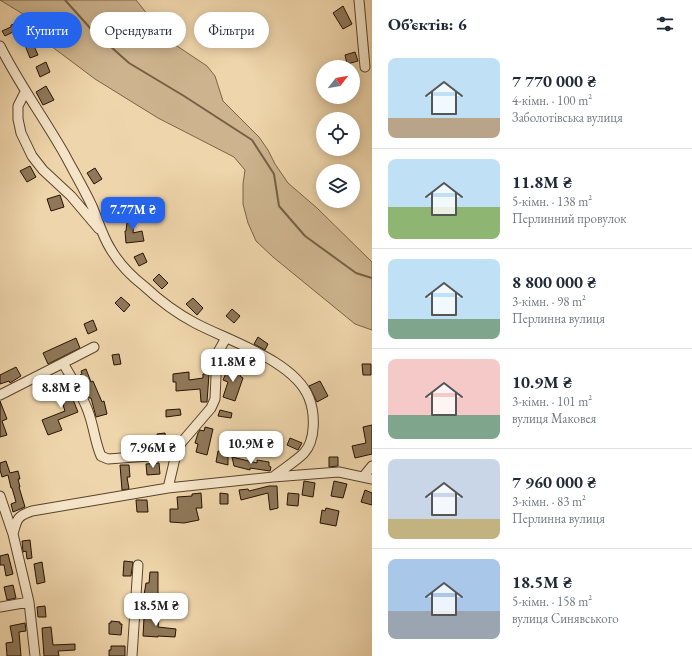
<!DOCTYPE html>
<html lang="uk">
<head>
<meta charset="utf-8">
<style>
	:root { --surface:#fff; --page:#f2f2f3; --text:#1f2937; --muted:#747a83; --line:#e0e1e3; --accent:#2563eb }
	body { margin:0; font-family:"EB Garamond",serif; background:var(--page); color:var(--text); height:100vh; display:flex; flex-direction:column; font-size:15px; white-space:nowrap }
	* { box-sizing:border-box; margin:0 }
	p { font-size:13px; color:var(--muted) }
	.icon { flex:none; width:22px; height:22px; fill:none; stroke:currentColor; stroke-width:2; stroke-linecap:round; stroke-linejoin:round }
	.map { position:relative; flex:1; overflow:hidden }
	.panel { display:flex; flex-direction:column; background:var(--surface); width:320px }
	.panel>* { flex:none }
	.banner { position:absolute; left:12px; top:12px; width:300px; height:36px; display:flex; gap:8px }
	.needle { width:26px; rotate:59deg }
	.controls { position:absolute; left:316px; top:60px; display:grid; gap:8px }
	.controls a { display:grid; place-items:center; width:44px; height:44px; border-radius:50%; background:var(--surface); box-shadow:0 2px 10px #0003; font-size:20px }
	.price { position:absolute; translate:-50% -34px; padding:0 9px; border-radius:8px; background:#fff; color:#222; font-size:13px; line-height:26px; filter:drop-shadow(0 1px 2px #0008) }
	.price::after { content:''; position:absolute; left:50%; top:24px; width:12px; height:9px; margin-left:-6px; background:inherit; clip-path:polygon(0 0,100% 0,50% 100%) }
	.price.active { background:var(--accent); color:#fff }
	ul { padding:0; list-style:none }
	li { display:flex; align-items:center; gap:12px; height:100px; padding:0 16px }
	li+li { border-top:1px solid var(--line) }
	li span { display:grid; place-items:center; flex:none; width:112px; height:80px; border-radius:8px; color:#555 }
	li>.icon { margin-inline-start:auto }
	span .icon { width:48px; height:48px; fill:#fffc; stroke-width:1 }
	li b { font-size:17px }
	h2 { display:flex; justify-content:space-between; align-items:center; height:48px; padding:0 16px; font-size:17px }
	.tag { padding:0 14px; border-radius:18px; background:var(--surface); box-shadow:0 2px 10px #0003; font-size:14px; line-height:36px }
	.tag.active { background:var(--accent); color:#fff }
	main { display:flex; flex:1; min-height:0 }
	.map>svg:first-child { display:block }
	.green { fill:#cdb48e; stroke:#7a6447 }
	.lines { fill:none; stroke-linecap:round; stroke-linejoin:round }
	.stream { stroke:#766044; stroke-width:2 }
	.building { fill:#8f7859; stroke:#261300 }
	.minor-casing { stroke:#58442b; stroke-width:11 }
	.minor { stroke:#f5e4c8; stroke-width:9 }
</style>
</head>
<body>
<main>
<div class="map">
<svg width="372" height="656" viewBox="0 0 372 656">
	<rect width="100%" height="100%" fill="#efd5ab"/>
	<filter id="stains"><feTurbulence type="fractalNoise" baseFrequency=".005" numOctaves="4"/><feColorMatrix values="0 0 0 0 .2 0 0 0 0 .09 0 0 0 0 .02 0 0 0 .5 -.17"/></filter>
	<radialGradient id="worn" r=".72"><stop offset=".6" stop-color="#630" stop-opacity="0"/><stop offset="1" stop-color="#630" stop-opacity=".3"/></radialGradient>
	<!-- green -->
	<path class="green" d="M0,0H136L148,15L156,32L207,66L215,76L223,101L259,137L268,150L275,164L288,183L317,208L372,262V330L355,324L273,257L256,241L248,223L243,204V184L245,170L234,157L158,118L95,79L51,46L28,17Z"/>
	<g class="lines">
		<!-- stream -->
		<path class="stream" d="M65,0L91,29L129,63L184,96L252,140L274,174L279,206L305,236L356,273L372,278"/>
	</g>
	<!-- building -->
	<path class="building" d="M343,6L352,24L343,29L333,13Z
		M17,23L19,29L5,36L2,31L11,27V25Z
		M28,32L38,55L30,58L21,35Z
		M355,52L358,61L347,64L345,55Z
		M46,62L50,72L40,77L36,67Z
		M46,86L54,100L43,105L36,92Z
		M30,166L36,177L27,182L20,171Z
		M95,168L102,179L94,184L87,173Z
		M60,195L64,207L51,211L47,199Z
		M124,199L131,200L130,208L123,207Z
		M128,214H135L133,233L142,231L144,241L126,243L125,231H126Z
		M143,253L147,262L139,266L134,257Z
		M159,274L168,283L162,289L153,280Z
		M121,297L130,305L124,312L115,303Z
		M193,298L203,308L197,315L186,304Z
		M232,309L240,316L234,323L226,316Z
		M93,320L97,330L88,334L84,324Z
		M258,337L268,344L265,350L254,344Z
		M76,338L80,348L48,364L43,353Z
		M119,354L121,364L114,365L112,355Z
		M362,364H371V375H363Z
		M229,366L242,371L240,376L243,378L235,401L223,397L228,382L223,380Z
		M16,367L21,376L10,383L9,381L0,384V375Z
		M86,369L91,382L93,381L102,402L104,401L107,414L96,417L91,398H89L80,375L82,374L81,371Z
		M189,372V380L203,378V374H209L207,402H201L200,389L176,391V382H173V374Z
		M64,381L70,392L78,412L58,420L62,430L48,435L42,420L65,411L63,405H64L54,386Z
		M320,381L328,396L317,402L309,386Z
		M0,401L7,419L2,421L7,435L0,437Z
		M180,409L181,415L166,417V410Z
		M220,410L232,413L231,418L218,416Z
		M372,425V454L355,458L352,446L366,443L363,427Z
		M205,427L213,429L207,455L196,452L198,444L195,443L198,433L200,430L204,431Z
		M165,433L166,444L158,445L157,434Z
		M290,438L302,443L298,450L287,445Z
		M125,439H133V451H125Z
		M250,440L260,444L257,452L246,448Z
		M218,451L228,453V465L216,462Z
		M232,457L257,463V460L269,462V466L271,467L270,471L250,468V470L234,466Z
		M329,457H338V466L329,467Z
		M6,461L10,473L18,471L20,479H18L20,487H19L25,507L13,512L11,504L16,502L12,488H11L8,475L2,477L0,470V463Z
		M159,463L160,474L147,475L146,464Z
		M120,465H129L130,477H127L129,489L122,490Z
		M304,481L315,483L313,497L302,495Z
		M334,481L347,484L343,498L331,496Z
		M269,486H277L278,508L270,510L268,493L241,500L239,490L248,489L249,491Z
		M365,490L372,493V505L361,502Z
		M201,493L202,508H196L199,520L184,523L170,522V509H178L177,497L192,496V494Z
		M220,493L228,494V504H220Z
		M288,493L299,494L298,506L287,505Z
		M136,500H147L148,512H137Z
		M326,508L339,511L336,526L320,523L322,510L325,511Z
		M30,540L32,558L27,559L26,551L23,552L22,541Z
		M8,554L13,574L6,576L4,565H0V556Z
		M124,561L133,562L131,576H123Z
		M42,562L45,582L37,584L34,564Z
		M150,572H158V597L144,595L146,583H149Z
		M13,585L16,598L7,600L4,587Z
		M45,606L46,617H38L37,607Z
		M147,612L160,614L158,627L176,629L175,637L158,636V637L143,636L144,618H146Z
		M111,621L120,622V624H122L121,635L109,634V623H111Z
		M25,623L26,631L19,632L21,656H7L6,643L13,642L10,626Z
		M51,627L53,645L75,644V650L58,651L59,656H44L42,628Z
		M111,646H125V656H109V650H111Z"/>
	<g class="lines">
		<defs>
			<path id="minor" d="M359,0L365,67
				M0,46C19,84 44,118 65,155C74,172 84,189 92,206C98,220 102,235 110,248C118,262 131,276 144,286C159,300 176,313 195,323C229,341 295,361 309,398C315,413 316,440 304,453C295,462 283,469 273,477
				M27,94H24L18,106V119L21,133L32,156L43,170L71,196L99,229
				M63,363L94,347
				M0,395L63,363C72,379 83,396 89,414C94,428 95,442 101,456L108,459L176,454
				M363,477L372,466
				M168,488L176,454L181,443L211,408L215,399L217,354L226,338
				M0,496L13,534L29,602L35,656
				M13,534C17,519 17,516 32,511L168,488L273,477L339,472L372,479
				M0,607L29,602
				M132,656L138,565"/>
		</defs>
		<!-- minor casing -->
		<use href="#minor" class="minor-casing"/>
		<!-- minor -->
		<use href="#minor" class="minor"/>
	</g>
	<rect width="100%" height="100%" filter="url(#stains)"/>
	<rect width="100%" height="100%" fill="url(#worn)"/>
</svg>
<div class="controls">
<a><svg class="needle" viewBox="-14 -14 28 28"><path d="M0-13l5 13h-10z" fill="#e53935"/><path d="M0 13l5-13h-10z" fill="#747a83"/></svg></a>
<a><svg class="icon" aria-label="locate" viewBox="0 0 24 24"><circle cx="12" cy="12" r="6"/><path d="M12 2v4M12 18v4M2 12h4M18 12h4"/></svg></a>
<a><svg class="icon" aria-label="layers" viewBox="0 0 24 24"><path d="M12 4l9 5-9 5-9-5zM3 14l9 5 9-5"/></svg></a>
</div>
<b class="price active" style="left:133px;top:231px">7.77M ₴</b>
<b class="price" style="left:233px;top:383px">11.8M ₴</b>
<b class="price" style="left:61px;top:409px">8.8M ₴</b>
<b class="price" style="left:251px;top:465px">10.9M ₴</b>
<b class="price" style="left:153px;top:469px">7.96M ₴</b>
<b class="price" style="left:156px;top:627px">18.5M ₴</b>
<div class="banner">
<a class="tag active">Купити</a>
<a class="tag">Орендувати</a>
<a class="tag">Фільтри</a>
</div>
</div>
<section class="panel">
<h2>Об’єктів: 6<svg class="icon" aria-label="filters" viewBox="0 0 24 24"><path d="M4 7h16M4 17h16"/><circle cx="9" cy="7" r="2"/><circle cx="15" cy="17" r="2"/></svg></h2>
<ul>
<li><span style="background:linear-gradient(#bfe0f5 75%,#b9a48a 0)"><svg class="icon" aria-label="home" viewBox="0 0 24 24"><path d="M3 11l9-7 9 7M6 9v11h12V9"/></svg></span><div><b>7 770 000 ₴</b><p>4-кімн. · 100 m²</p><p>Заболотівська вулиця</p></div></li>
<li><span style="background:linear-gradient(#bfe0f5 60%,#8fb573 0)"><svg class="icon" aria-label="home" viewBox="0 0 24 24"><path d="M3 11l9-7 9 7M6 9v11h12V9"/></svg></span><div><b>11.8M ₴</b><p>5-кімн. · 138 m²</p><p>Перлинний провулок</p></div></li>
<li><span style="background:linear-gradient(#bfe0f5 75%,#7fa58c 0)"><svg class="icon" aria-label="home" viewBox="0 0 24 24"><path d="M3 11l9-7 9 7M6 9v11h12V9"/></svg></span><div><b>8 800 000 ₴</b><p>3-кімн. · 98 m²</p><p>Перлинна вулиця</p></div></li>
<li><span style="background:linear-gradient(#f6c9c9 70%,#7fa58c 0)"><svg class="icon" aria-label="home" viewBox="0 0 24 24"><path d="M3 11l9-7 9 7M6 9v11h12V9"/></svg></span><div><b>10.9M ₴</b><p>3-кімн. · 101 m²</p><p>вулиця Маковея</p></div></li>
<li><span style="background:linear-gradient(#c9d6e8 75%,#c2b280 0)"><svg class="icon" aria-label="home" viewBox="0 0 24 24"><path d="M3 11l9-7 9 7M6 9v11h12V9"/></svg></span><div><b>7 960 000 ₴</b><p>3-кімн. · 83 m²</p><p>Перлинна вулиця</p></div></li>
<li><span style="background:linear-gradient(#a9c7e8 65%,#9aa5b1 0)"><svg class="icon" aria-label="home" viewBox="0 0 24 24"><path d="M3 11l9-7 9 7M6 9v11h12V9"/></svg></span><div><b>18.5M ₴</b><p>5-кімн. · 158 m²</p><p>вулиця Синявського</p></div></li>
</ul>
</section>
</main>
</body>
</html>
